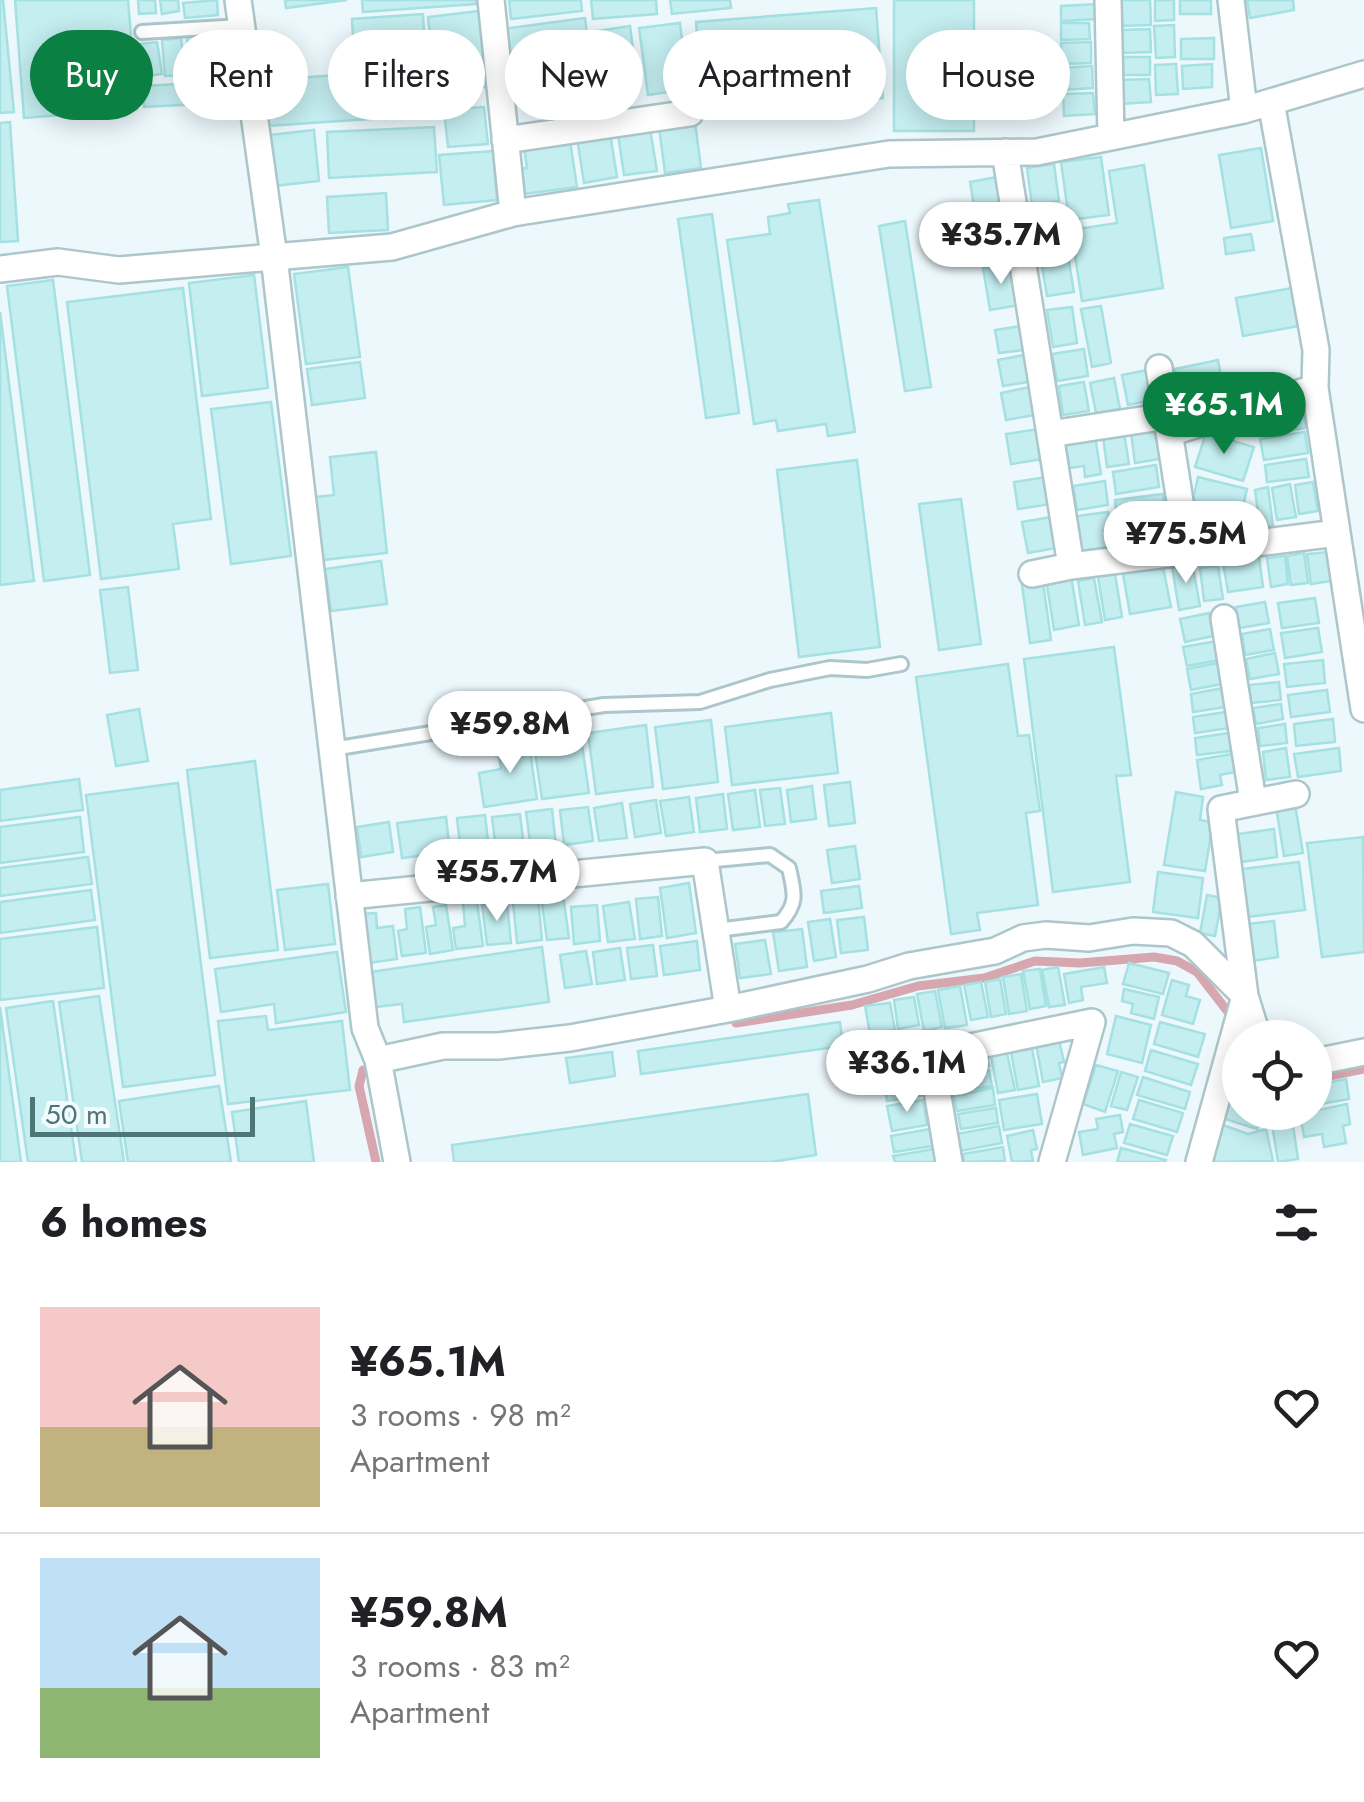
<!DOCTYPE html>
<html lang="en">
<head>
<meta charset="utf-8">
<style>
	:root { --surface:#fff; --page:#f2f2f2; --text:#202124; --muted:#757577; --line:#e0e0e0; --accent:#0b8043 }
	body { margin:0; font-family:Jost,sans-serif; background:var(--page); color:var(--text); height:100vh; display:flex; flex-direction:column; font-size:38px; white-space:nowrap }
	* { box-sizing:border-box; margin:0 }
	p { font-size:32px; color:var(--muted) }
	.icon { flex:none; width:55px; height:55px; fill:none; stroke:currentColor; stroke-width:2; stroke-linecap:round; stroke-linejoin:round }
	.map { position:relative; height:1162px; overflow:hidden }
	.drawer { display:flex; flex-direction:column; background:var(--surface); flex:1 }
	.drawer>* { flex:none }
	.banner { position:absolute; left:30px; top:30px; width:1305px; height:90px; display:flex; gap:20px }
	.fabs { position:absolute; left:1222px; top:1020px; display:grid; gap:20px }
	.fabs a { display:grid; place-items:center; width:110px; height:110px; border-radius:50%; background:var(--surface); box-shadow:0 5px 25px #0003; font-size:50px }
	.scale { position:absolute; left:30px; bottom:25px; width:225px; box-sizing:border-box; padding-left:10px; border:5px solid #4f7677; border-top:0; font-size:28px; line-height:35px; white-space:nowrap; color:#4f7677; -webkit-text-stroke:8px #f2fbfe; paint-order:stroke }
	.price { position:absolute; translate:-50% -85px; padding:0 22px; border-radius:35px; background:#fff; color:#222; font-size:32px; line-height:65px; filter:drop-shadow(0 2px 5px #0008) }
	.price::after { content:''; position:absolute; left:50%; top:60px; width:30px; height:22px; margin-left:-15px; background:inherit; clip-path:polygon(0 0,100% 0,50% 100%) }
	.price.on { background:var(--accent); color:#fff }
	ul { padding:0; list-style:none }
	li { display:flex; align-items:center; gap:30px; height:250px; padding:0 40px }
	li+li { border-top:2px solid var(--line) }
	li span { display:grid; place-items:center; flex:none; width:280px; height:200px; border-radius:0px; color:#555 }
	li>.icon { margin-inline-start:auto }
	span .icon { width:120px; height:120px; fill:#fffc; stroke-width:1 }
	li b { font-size:42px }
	h2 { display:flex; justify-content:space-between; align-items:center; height:120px; padding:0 40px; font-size:42px }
	.chip { padding:0 35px; border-radius:45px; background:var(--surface); box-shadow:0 5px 25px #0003; font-size:35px; line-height:90px }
	.chip.on { background:var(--accent); color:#fff }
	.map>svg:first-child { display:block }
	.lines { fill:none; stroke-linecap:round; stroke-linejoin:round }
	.stream { stroke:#d7a7b0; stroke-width:9 }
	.building { fill:#c4eef0; stroke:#a5e0e2; stroke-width:2.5 }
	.service-casing { stroke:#acc6ca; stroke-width:18 }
	.minor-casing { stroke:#acc6ca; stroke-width:30 }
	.service { stroke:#fff; stroke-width:12 }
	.minor { stroke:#fff; stroke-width:25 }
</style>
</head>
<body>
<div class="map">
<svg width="1364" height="1162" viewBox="0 0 1364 1162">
	<rect width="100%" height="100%" fill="#ecf8fc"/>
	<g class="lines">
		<!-- stream -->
		<path class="stream" d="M736,1023L852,1005L918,986L984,978L1035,961L1080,963L1154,957L1177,961L1197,972L1228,1012
			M363,1070L359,1086L376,1162
			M1315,1079L1364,1069"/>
	</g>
	<!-- building -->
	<path class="building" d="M0,0H3L14,112L0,113Z
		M15,0H128L137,109L24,118Z
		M138,0H155L156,13L139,14Z
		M160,0H178L179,11L162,14Z
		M217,0L218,15L185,18L183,3Z
		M285,0H347L286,8Z
		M362,0H476V4L363,12Z
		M509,0H581L582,11L511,19Z
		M591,0H656L657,14L593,19Z
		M670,0H730L731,8L672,14Z
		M894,0H974V131H894Z
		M1118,0H1150L1151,25L1119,26Z
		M1155,0H1174V20L1155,21Z
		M1180,0H1211V14H1180Z
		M1247,0H1293L1294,10L1250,18Z
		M1097,4V19L1061,21V6Z
		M876,8L883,98L703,113L696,22Z
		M479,11L487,87L436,92L428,17Z
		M423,14L429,115L267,126L263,80L355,74L352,19Z
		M585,18L596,112L578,115L575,89L510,97L502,29Z
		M680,23L688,89L648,95L639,28Z
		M1061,23H1089L1090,39L1061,40Z
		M1174,25L1175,57L1156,58L1154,26Z
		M630,26L638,87L599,92L591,32Z
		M1150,29L1151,52L1121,53V30Z
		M224,32L226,50L188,54L187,35Z
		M181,38L185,75L165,76L162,40Z
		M1214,38V59H1181V39Z
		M157,42L162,74L141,77L138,44Z
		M1091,42V63L1062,64L1061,43Z
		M225,56L227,78L188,80L187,58Z
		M1121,57H1150V75H1121Z
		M1176,64L1178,94L1156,95L1155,65Z
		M1212,64V87L1183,89L1182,66Z
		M1092,66L1093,88L1063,90L1062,68Z
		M1149,79L1151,102L1120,104L1119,80Z
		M197,83L199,104L144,107L143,86Z
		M1093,93L1095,114L1064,116L1063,94Z
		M484,107L488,144L448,147L444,110Z
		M10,122L18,241L0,242V123Z
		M695,122L701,168L665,173L659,127Z
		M434,127L437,172L329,178L327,132Z
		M650,129L657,171L624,175L618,134Z
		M314,130L319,181L274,186L269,135Z
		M610,133L617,177L584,183L577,138Z
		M570,141L577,187L523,194L520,169L527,168L524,147Z
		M1261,148L1273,221L1231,228L1219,155Z
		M493,151L497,200L444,205L439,155Z
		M1101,157L1109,215L1069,220L1061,162Z
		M1054,164L1059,201L1032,205L1027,168Z
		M1144,165L1163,288L1082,301L1071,230L1117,223L1109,171Z
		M997,177L1002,208L975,212L970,182Z
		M386,193L388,230L329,233L327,197Z
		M819,200L855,432L828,436L826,424L778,431L776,420L754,424L727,240L770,234L768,217L790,213L788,204Z
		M1059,208L1065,243L1039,248L1033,212Z
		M712,214L739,413L706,418L678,219Z
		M1005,217L1010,254L981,259L976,221Z
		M905,221L931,387L905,391L879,226Z
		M1251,234L1254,250L1226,254L1224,238Z
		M1067,250L1074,292L1047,296L1040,254Z
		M1011,263L1019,305L990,310L983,268Z
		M348,267L360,357L306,364L294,274Z
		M254,275L268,388L202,396L189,283Z
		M53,280L90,575L44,581L7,286Z
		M183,288L211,519L173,524L179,569L101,579L67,302Z
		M1292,288L1299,326L1243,336L1236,298Z
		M1101,306L1111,363L1092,367L1081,309Z
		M1072,307L1077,343L1053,347L1047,310Z
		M0,312L34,581L0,585Z
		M1021,326L1025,350L999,353L995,330Z
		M1084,349L1088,376L1057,381L1052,354Z
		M1029,354L1034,381L1003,386L998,360Z
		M1218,360L1224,393L1181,401L1175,369Z
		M360,362L365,398L312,405L307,369Z
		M1147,370L1153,400L1128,405L1122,375Z
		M1114,378L1120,409L1096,413L1090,383Z
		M1084,382L1089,411L1063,415L1059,386Z
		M1030,387L1035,415L1006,420L1001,393Z
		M271,402L291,556L231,564L211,409Z
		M1302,403L1306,428L1274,433L1272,422L1280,407Z
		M1039,429L1043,459L1011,464L1006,434Z
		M1156,429L1160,459L1135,463L1131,433Z
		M1305,432L1308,453L1264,460L1260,439Z
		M1124,433L1129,464L1107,467L1103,436Z
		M1206,433L1254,447L1243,481L1195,467Z
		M1095,437L1101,474L1085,477L1084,466L1069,468L1065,442Z
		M376,452L387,553L322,560L315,497L334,495L330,457Z
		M1306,459L1309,477L1267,482L1265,465Z
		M857,460L880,647L799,657L777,470Z
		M1156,465L1159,487L1116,494L1113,472Z
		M1047,477L1051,504L1018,509L1014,482Z
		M1198,477L1247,489L1240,519L1191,508Z
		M1105,481L1108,505L1077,510L1073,486Z
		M1313,482L1318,511L1299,514L1295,485Z
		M1290,484L1296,517L1277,520L1272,488Z
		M1268,487L1273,526L1251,529L1249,514L1258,512L1255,490Z
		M1163,494L1167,531L1149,533L1147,513L1117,517L1115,500Z
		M961,499L981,644L939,650L919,504Z
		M1108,512L1111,531H1104L1107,547L1082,551L1077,516Z
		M1051,517L1056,548L1028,553L1022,522Z
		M1141,518L1145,541L1118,544L1114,522Z
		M1327,552L1331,581L1311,584L1307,554Z
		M1304,553L1308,583L1291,585L1287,556Z
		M1285,556L1288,584L1271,587L1267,558Z
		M1259,557L1263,587L1228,592L1223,562Z
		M381,561L387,604L331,611L325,569Z
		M1192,562L1200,606L1179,610L1172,566Z
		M1218,566L1223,599L1204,601L1200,568Z
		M1163,567L1171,607L1130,614L1123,574Z
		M1115,574L1122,617L1105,620L1098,577Z
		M1071,575L1079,625L1054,630L1046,579Z
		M1094,578L1102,622L1085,625L1078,581Z
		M1043,582L1051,640L1030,643L1022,585Z
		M128,587L138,670L110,673L100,590Z
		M1315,598L1319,623L1282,628L1278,603Z
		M1265,602L1269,623L1240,628L1236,607Z
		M1209,613L1213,636L1185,642L1180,619Z
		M1318,628L1322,652L1285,658L1281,633Z
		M1270,629L1274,650L1245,655L1242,634Z
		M1217,641L1220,660L1187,666L1183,647Z
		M1114,647L1131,775L1116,776L1130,882L1053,892L1024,659Z
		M1275,653L1279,674L1250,679L1246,659Z
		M1323,660L1325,683L1287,687L1284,664Z
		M1218,663L1222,684L1191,690L1187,669Z
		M1008,664L1018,736L1029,735L1040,811L1026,813L1038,905L977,913L980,930L951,934L916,677Z
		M1279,682L1281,700L1251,703L1249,685Z
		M1223,688L1226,707L1193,712L1191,694Z
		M1327,690L1330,712L1291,717L1288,695Z
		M1281,704L1283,719L1256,724L1253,708Z
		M139,709L148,761L116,766L107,715Z
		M1226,712L1229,728L1195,733L1193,717Z
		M831,713L838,773L732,785L725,727Z
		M1333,719L1335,742L1296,746L1294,724Z
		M711,720L718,782L663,789L655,727Z
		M1285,724L1287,743L1260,746L1258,728Z
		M646,725L653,787L596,794L588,733Z
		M580,731L589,793L542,799L533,738Z
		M1229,733L1231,751L1197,755L1195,738Z
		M528,738L537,799L484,807L479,773L501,769L497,742Z
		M1286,748L1290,777L1266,780L1263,752Z
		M1339,748L1341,771L1298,777L1294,754Z
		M1232,754L1235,772L1220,775L1222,785L1201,789L1197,760Z
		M255,761L278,950L210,958L187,770Z
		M79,779L83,810L0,821V790Z
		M850,782L855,823L829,826L824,785Z
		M178,783L215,1075L123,1087L86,795Z
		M812,786L816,819L791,822L787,790Z
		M780,788L785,824L765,826L760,790Z
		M755,790L760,827L733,830L728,794Z
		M1176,792L1203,797L1200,820L1213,822L1205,871L1164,865Z
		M723,794L727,829L700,832L696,798Z
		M689,797L694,832L666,836L660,801Z
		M656,800L661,833L635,837L630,804Z
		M622,803L627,838L599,841L594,808Z
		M1295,804L1303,853L1284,856L1276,807Z
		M588,807L593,841L564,845L560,810Z
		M552,809L556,846L531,849L526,812Z
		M520,814L524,847L496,851L492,817Z
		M485,815L489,849L461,853L457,818Z
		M80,817L84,852L0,863V827Z
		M446,817L450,852L402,858L397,823Z
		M389,822L393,852L361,857L357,827Z
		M1274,829L1277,857L1241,862L1238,834Z
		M1363,837L1364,952L1322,957L1307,843Z
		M855,846L860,879L832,883L827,850Z
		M88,857L92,884L0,896V868Z
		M1299,862L1305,910L1247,917L1242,869Z
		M1158,872L1203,878L1198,918L1153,912Z
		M689,883L696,933L667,938L660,888Z
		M328,884L335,944L285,950L277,890Z
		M859,886L862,908L824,913L821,891Z
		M91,890L95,920L0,933V902Z
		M563,895L569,938L547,940L541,897Z
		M1207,895L1222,898L1215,936L1200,933Z
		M658,897L662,936L640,939L636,899Z
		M538,899L542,940L517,943L513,902Z
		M477,902L483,946L456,949L453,928L465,926L463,903Z
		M507,902L511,943L487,945L482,905Z
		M629,902L635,939L608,942L603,906Z
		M446,905L453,950L430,954L426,927L436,925L433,907Z
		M597,905L600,941L574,944L571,907Z
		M420,907L426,953L402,956L398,931L407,929L405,909Z
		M376,913L377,928L393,926L397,959L368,963L361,914Z
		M864,917L868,950L841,953L837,920Z
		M830,919L836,957L814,961L808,922Z
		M1274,921L1278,957L1252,961L1247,924Z
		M97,927L104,988L0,1000V939Z
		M802,929L807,967L779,971L773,932Z
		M765,940L771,974L740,978L735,944Z
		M697,941L700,970L664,975L660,946Z
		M653,945L657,976L631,979L627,948Z
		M542,947L549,1002L404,1022L402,1004L375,1007L370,972Z
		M620,948L625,980L597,984L593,952Z
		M586,951L592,984L565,988L560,955Z
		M337,952L346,1012L276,1023L274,1004L221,1012L215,969Z
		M1129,963L1169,973L1163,994L1123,984Z
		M1058,967L1065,1005L1049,1007L1042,970Z
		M1104,967L1107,983L1081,987L1083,1000L1069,1003L1064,974Z
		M1040,969L1046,1006L1030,1009L1023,971Z
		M1021,974L1027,1011L1009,1014L1003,977Z
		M1000,979L1006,1014L991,1017L985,982Z
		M1172,980L1189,985L1186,996L1200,1000L1193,1024L1162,1015Z
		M981,982L988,1017L971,1020L964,985Z
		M960,986L967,1025L945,1028L938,990Z
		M1124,989L1159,997L1154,1019L1131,1013L1133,1004L1122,1001Z
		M935,991L942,1027L924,1031L917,994Z
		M99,996L124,1162H82L59,1002Z
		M914,997L919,1025L898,1029L894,1000Z
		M53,1001L76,1162H28L6,1008Z
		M890,1003L895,1030L870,1034L865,1006Z
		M0,1007L21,1162H0Z
		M266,1016L268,1030L342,1021L350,1090L228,1104L218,1021Z
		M1116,1016L1151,1025L1142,1063L1107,1054Z
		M840,1022L843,1046L641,1074L638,1051Z
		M1160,1022L1205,1034L1198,1057L1154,1044Z
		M911,1032L914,1047L878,1053L876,1038Z
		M1059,1040L1064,1062L1059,1063L1062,1078L1043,1082L1036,1044Z
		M1032,1048L1039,1086L1018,1090L1011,1052Z
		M915,1050L918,1070L881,1076L878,1057Z
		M986,1050L989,1066L950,1072L947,1055Z
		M1151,1050L1198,1064L1191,1085L1145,1071Z
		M612,1052L615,1076L570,1083L566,1058Z
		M1007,1053L1015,1090L998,1093L991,1056Z
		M1096,1065L1118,1071L1105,1112L1083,1104Z
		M989,1070L992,1086L954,1092L951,1076Z
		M1121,1072L1138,1077L1127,1110L1111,1106Z
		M921,1076L924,1095L887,1101L884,1081Z
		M1143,1077L1190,1092L1185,1109L1137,1095Z
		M1346,1079L1349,1099L1315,1105V1085Z
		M219,1086L231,1162H128L119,1101Z
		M993,1088L995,1105L957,1111L954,1096Z
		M808,1094L816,1155L771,1162H454L452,1145Z
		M1037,1094L1042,1124L1004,1130L999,1100Z
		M1228,1099L1240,1103V1112H1263L1257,1129L1222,1118Z
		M923,1100L927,1125L892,1131L887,1106Z
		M1139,1100L1183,1113L1177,1132L1133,1119Z
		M306,1101L314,1162H239L232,1112Z
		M1347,1104L1350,1124L1343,1126L1346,1143L1324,1147L1322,1134L1304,1137L1300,1114Z
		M996,1108L998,1123L961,1129L958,1114Z
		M1270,1112H1291L1298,1159L1278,1162Z
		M1120,1115L1123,1132L1114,1134L1117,1148L1083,1155L1079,1132L1098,1129L1096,1119Z
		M1130,1124L1173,1136L1167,1155L1124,1143Z
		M1223,1125L1248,1134L1266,1129L1273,1161L1213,1162L1215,1131Z
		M999,1126L1002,1143L960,1151L957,1134Z
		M930,1129L933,1146L894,1152L891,1136Z
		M1033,1130L1037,1149L1031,1150L1033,1161L1012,1162L1007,1136Z
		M1003,1147L1005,1161L964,1162L963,1154Z
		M1121,1148L1166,1160L1165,1162H1117Z
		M934,1149L936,1162H895L893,1156Z"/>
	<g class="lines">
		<defs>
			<path id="service" d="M142,32L241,26
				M332,749L604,705L700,702L770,680L830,668L867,670L901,664
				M705,861L770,855L789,868C794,892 799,902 781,922L717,930"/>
			<path id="minor" d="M238,0L274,257L365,1028L378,1060L397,1162
				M491,0L513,213
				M1108,0L1111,136
				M1231,0L1244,110
				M1271,102L1316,350L1315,388L1364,709
				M505,140L690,113
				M1005,152L1071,566
				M0,269L58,262L119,270L392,247L513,213L889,154L1037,152L1244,110L1364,74
				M1159,368L1188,552
				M1169,433L1315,388
				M1050,434L1167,416
				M1032,574L1071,566L1337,533
				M1224,618L1253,801
				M349,896L705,861L728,1009
				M378,1060L443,1046H498L570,1038L728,1009L868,979L909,966L995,951L1023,938L1046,935L1089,938L1133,931L1171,933L1193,944L1245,996L1258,1038
				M1315,1062L1364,1052
				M949,1162L931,1055L1092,1022L1052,1162
				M1199,1162L1245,996L1221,809L1296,794"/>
		</defs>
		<!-- service casing -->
		<use href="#service" class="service-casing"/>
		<!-- minor casing -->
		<use href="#minor" class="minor-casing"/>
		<!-- service -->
		<use href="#service" class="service"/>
		<!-- minor -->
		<use href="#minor" class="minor"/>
	</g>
</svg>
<div class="fabs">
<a><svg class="icon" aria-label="locate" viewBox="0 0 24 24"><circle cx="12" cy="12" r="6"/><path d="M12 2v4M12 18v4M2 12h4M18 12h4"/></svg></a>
</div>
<div class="scale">50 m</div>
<b class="price" style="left:1001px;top:287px">¥35.7M</b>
<b class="price on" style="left:1224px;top:457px">¥65.1M</b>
<b class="price" style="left:1186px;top:586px">¥75.5M</b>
<b class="price" style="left:510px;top:776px">¥59.8M</b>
<b class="price" style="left:497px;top:924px">¥55.7M</b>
<b class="price" style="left:907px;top:1115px">¥36.1M</b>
<div class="banner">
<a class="chip on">Buy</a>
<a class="chip">Rent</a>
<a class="chip">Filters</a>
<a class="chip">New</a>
<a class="chip">Apartment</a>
<a class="chip">House</a>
</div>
</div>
<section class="drawer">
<h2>6 homes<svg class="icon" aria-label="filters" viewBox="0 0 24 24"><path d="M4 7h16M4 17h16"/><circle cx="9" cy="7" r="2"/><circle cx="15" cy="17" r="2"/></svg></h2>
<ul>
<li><span style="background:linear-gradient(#f6c9c9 60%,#c2b280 0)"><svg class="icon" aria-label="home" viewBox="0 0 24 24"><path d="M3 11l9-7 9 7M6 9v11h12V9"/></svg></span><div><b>¥65.1M</b><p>3 rooms · 98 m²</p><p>Apartment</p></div><svg class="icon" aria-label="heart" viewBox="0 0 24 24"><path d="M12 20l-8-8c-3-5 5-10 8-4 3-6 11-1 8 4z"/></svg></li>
<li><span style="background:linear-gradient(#bfe0f5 65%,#8fb573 0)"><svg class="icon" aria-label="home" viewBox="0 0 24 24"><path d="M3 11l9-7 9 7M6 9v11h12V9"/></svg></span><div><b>¥59.8M</b><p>3 rooms · 83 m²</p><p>Apartment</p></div><svg class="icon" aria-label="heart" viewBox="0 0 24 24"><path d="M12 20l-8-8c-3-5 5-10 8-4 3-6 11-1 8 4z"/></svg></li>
</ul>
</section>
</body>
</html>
